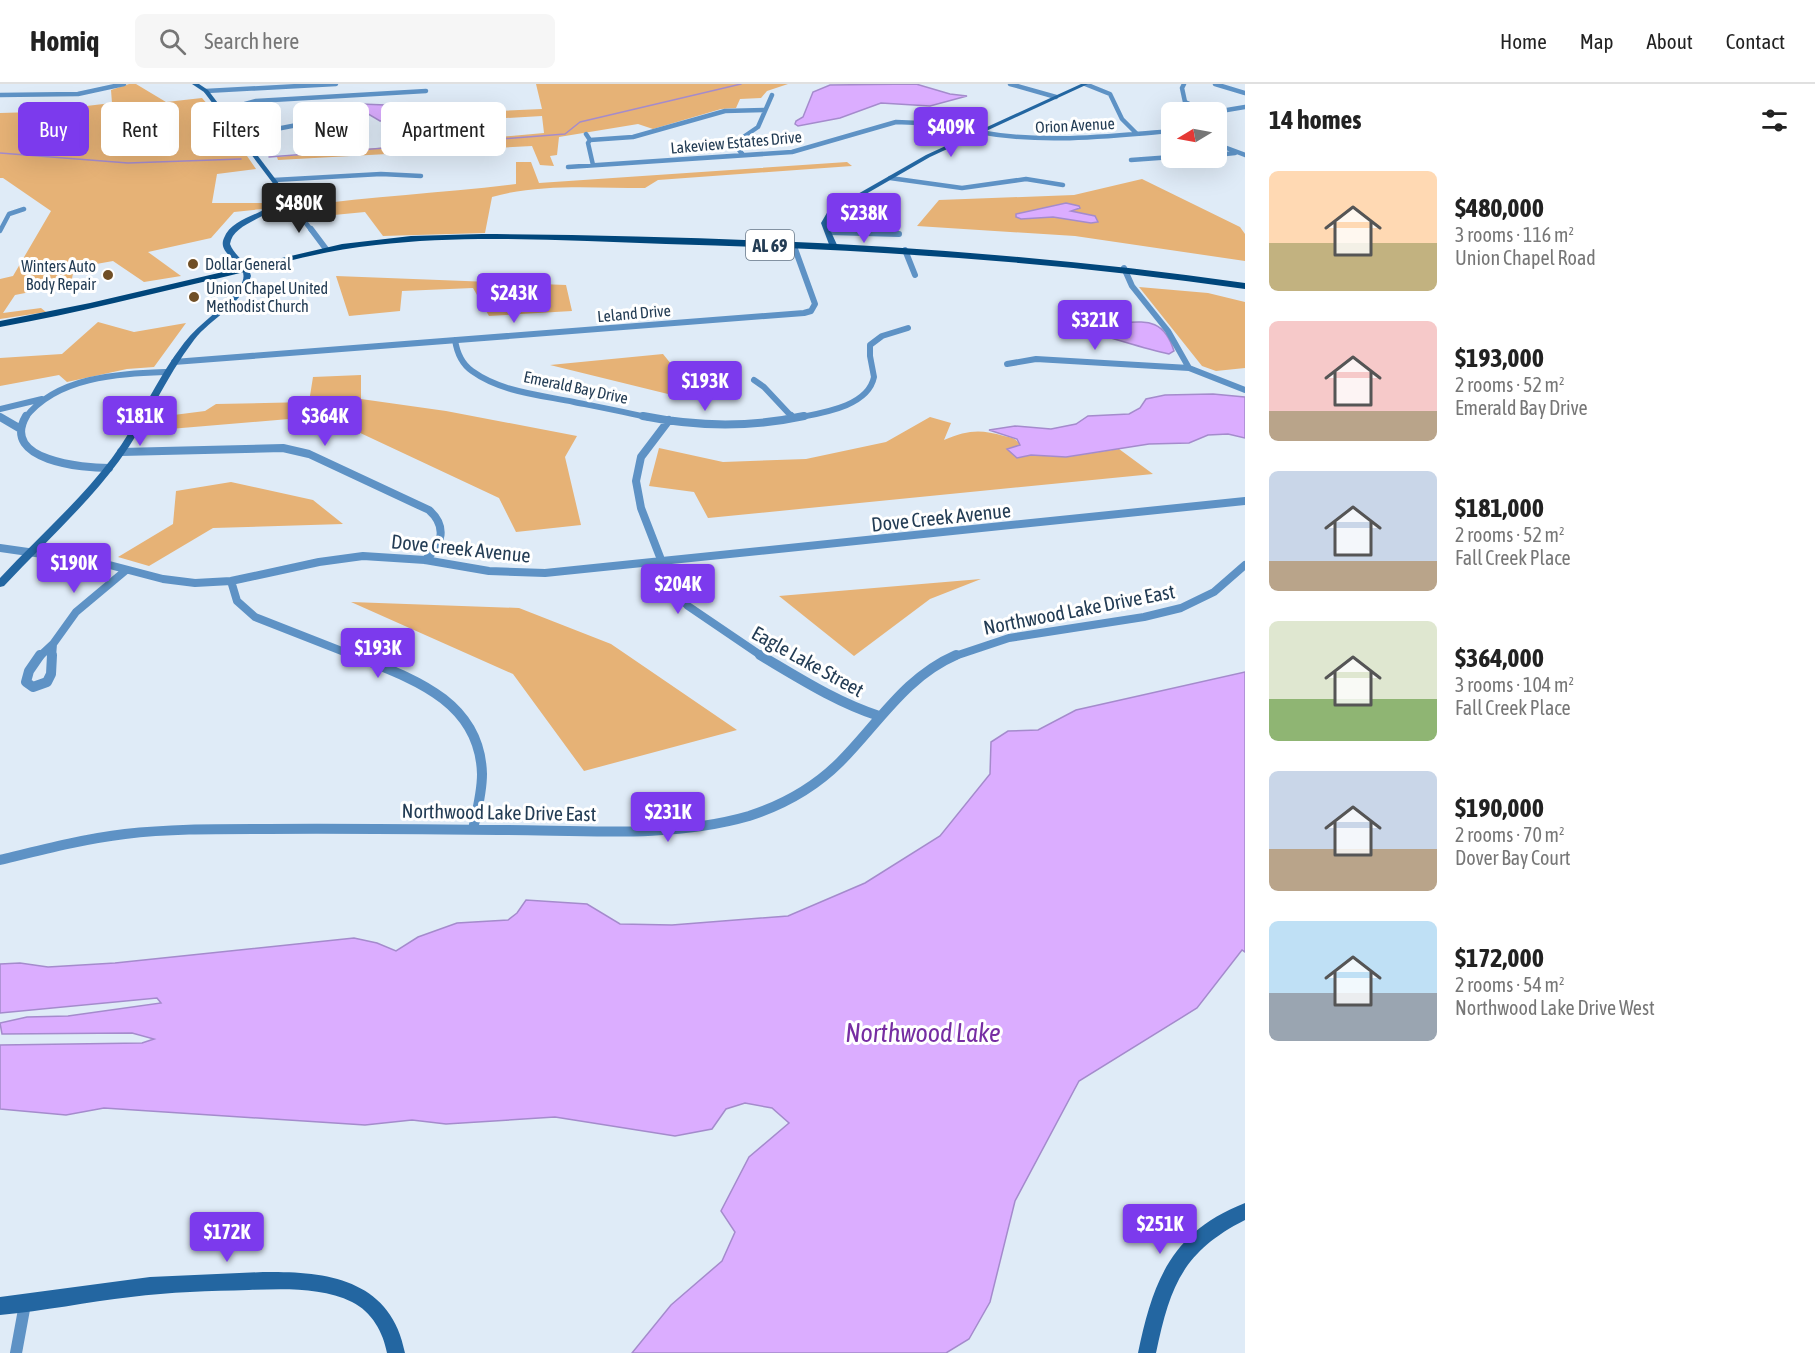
<!DOCTYPE html>
<html lang="en">
<head>
<meta charset="utf-8">
<style>
	:root { --surface:#fff; --page:#f6f6f6; --text:#222; --muted:#767676; --line:#e0e0e0; --accent:#7c3aed }
	body { margin:0; font-family:"Asap Condensed",sans-serif; background:var(--page); color:var(--text); height:100vh; display:flex; flex-direction:column; font-size:22px; white-space:nowrap }
	* { box-sizing:border-box; margin:0 }
	p { font-size:20px; color:var(--muted) }
	.icon { flex:none; width:33px; height:33px; fill:none; stroke:currentColor; stroke-width:2; stroke-linecap:round; stroke-linejoin:round }
	.map { position:relative; flex:1; overflow:hidden }
	.panel { display:flex; flex-direction:column; background:var(--surface); width:570px }
	.panel>* { flex:none }
	.guide { position:absolute; left:18px; top:18px; width:570px; height:54px; display:flex; gap:12px }
	.needle { width:39px; rotate:260deg }
	.fabs { position:absolute; left:1161px; top:18px; display:grid; gap:12px }
	.fabs a { display:grid; place-items:center; width:66px; height:66px; border-radius:9px; background:var(--surface); box-shadow:0 6px 24px #0002; font-size:30px }
	.price { position:absolute; translate:-50% -51px; padding:0 14px; border-radius:6px; background:var(--accent); color:#fff; font-size:20px; line-height:39px; filter:drop-shadow(0 2px 3px #0008) }
	.price::after { content:''; position:absolute; left:50%; top:36px; width:18px; height:14px; margin-left:-9px; background:inherit; clip-path:polygon(0 0,100% 0,50% 100%) }
	.price.on { background:#222; color:#fff }
	ul { padding:0; list-style:none }
	li { display:flex; align-items:center; gap:18px; height:150px; padding:0 24px }
	li span { display:grid; place-items:center; flex:none; width:168px; height:120px; border-radius:9px; color:#555 }
	li>.icon { margin-inline-start:auto }
	span .icon { width:72px; height:72px; fill:#fffc; stroke-width:1 }
	li b { font-size:26px }
	h2 { display:flex; justify-content:space-between; align-items:center; height:72px; padding:0 24px; font-size:26px }
	.pill { padding:0 21px; border-radius:9px; background:var(--surface); box-shadow:0 6px 24px #0002; font-size:21px; line-height:54px }
	.pill.on { background:var(--accent); color:#fff }
	header { display:flex; align-items:center; gap:36px; box-sizing:border-box; height:84px; padding:0 30px; background:var(--surface); border-bottom:2px solid var(--line) }
	header strong { font-size:28px }
	nav { display:flex; gap:33px; margin-inline-start:auto; font-size:21px }
	.search { width:420px; height:54px; background:var(--page); display:flex; align-items:center; gap:15px; box-sizing:border-box; padding:0 21px; border-radius:9px; color:var(--muted); font-size:22px }
	main { display:flex; flex:1; min-height:0 }
	.map>svg:first-child { display:block }
	.green { fill:#e6b276 }
	.water { fill:#dbadff; stroke:#a48bcc; stroke-width:1.5 }
	.lines { fill:none; stroke-linecap:round; stroke-linejoin:round }
	.stream { stroke:#a48bcc; stroke-width:1.5 }
	.street-far4 { stroke:#5e92c5; stroke-width:4.5 }
	.street-far3 { stroke:#5e92c5; stroke-width:6 }
	.street-far2 { stroke:#5e92c5; stroke-width:8 }
	.street-far1 { stroke:#5e92c5; stroke-width:10 }
	.street { stroke:#5e92c5; stroke-width:12 }
	.secondary { fill:#2366a1; fill-rule:evenodd }
	.primary { fill:#00467b; fill-rule:evenodd }
	.poi-dot { fill:#704f26; stroke:#fff; stroke-width:2 }
	.labels { text-anchor:middle; dominant-baseline:central; stroke-width:6; stroke-linejoin:round; paint-order:stroke }
	.far-street-label { font-size:16px; fill:#233c54; stroke:#fff }
	.far-poi-label { font-size:16px; fill:#233c54; stroke:#fff; text-anchor:start }
	.shield { fill:#fff; stroke:#657687; stroke-width:1.5 }
	.shield-label { font-size:18px; font-weight:bold; fill:#233c54 }
	.street-label { font-size:20px; fill:#233c54; stroke:#fff }
	.near-water-label { font-size:26px; font-style:italic; fill:#762da2; stroke:#fff }
</style>
</head>
<body>
<header>
<strong>Homiq</strong>
<div class="search"><svg class="icon" aria-label="search" viewBox="0 0 24 24"><circle cx="10" cy="10" r="6"/><path d="M15 15l6 6"/></svg>Search here</div>
<nav><a>Home</a><a>Map</a><a>About</a><a>Contact</a></nav>
</header>
<main>
<div class="map">
<svg width="1245" height="1269" viewBox="0 0 1245 1269">
	<rect width="100%" height="100%" fill="#dfebf7"/>
	<!-- green -->
	<path class="green" d="M129,0H136L166,18L202,14L225,40L256,85L217,90L212,119H262V125L234,128L211,154L148,168L181,192L144,198L113,177L74,184L71,200L15,211L3,229L41,224L46,228L0,235V195L13,192L51,127L3,94H0V29L35,28L112,19L111,6Z
		M536,0H788L767,7L761,14L740,15L736,24L721,25L653,45L638,40L559,53L557,71L550,72L554,82L540,81L532,62L278,76L277,73L544,49L542,32L405,40L449,29L542,25Z
		M516,78H531L539,99L847,78L852,82L658,96L645,104C594,104 541,99 492,113L485,149L383,152L365,128L313,133L302,122C373,112 445,109 516,100Z
		M1142,95L1240,143L1245,150V177L1075,152L917,142L939,116L1074,111Z
		M336,192L566,201L572,227L489,232L473,204L402,207L400,227L349,232Z
		M1139,203L1208,209L1245,218V284L1216,287L1202,282Z
		M98,238L134,248L186,239L154,283L127,285L67,298L59,291L0,302V274L62,270Z
		M663,270L696,311H672L550,281Z
		M361,291V315L446,327L577,352L565,373L581,441L516,448L499,414L324,332L146,347L150,334L205,327L216,320L309,318L313,293Z
		M930,333L951,339L944,356C968,346 980,345 1004,352C1012,354 1016,354 1020,361L1008,366L1017,374L1031,371L1066,373L1119,365L1153,390L708,434L694,408L649,402L659,364L723,378L806,375L886,358Z
		M231,398L313,416L343,440L213,444L149,482L118,473L173,440L176,407Z
		M981,495L930,515L854,572L779,512Z
		M351,518L519,524L611,560L737,646L584,687L513,590Z"/>
	<!-- water -->
	<path class="water" d="M916,0L950,10L967,12L930,22L881,19L840,34L798,42L795,40L796,37L803,33L813,8L830,1Z
		M360,20L386,21L426,28L406,36L380,37L358,24Z
		M1066,119L1079,122L1080,124L1071,127L1095,132L1098,138L1091,139L1053,133L1021,135L1016,133V130Z
		M1082,234C1092,237 1105,240 1115,239C1144,238 1163,232 1174,267L1169,270C1141,264 1114,254 1085,247L1079,244L1073,236Z
		M1213,310L1245,313V354L1228,350L1208,351L1189,359L1149,360L1066,373L1031,371L1017,374L1007,365L1020,361L1017,355L989,346L1015,342L1051,345L1076,340L1088,332L1129,330L1140,324L1146,315L1165,311Z
		M1245,588V868L1242,866L1197,924L1079,997L1015,1117L990,1218L969,1255L946,1269H632L671,1221L722,1177L735,1148L721,1127L749,1073L789,1039L772,1024L745,1019L726,1025L712,1045L675,1052L555,1033L446,1040L412,1036L365,1041L104,1024L66,1031L0,1025V961L142,959L154,955L132,949L2,950L0,939L27,933L68,932L161,919L157,914L0,929V880L20,879L48,883L115,879L354,854L377,859L396,867L418,853L457,839L508,836L517,829L526,816L587,820L620,840L672,841L788,832L865,799L940,752L990,690L991,658L1008,647L1038,646L1076,626Z"/>
	<g class="lines">
		<!-- stream -->
		<path class="stream" d="M0,69L128,79L241,75
			M269,73L565,50L580,38L741,0"/>
		<!-- street-far4 -->
		<path class="street-far4" d="M1010,0L1056,13
			M1085,0L1110,10L1122,35L1136,49
			M1184,0L1182,4L1185,18L1207,28
			M1215,0L1245,9
			M206,7L336,0
			M0,11L78,10L124,0
			M1215,28L1245,23
			M226,33L238,31L245,20L256,17L426,7
			M237,48L271,46L318,37
			M979,48C1044,60 1107,52 1172,47
			M586,50L590,56L588,59L593,81
			M590,56L633,53L725,27L764,26
			M1216,60L1245,71
			M743,71L736,62V58L758,43L772,11
			M1216,71L1235,69
			M1131,76L1172,73
			M568,83L792,68L896,38L920,39L972,51
			M890,94L962,104L1026,95L1063,101
			M274,96L381,90L421,92
			M279,121L295,125L312,147
			M0,147L9,130L24,125"/>
		<!-- street-far3 -->
		<path class="street-far3" d="M311,145L326,165
			M829,148L899,150
			M905,166L915,191
			M1124,184L1132,202L1168,247L1189,284L1245,306
			M455,256C457,269 462,280 472,287C501,308 540,311 574,318C599,323 625,328 650,334
			M174,278L804,229L811,227L815,220L794,162
			M1007,280L1036,275L1189,284
			M754,296L764,303L793,334
			M0,325L42,315
			M25,334C57,292 119,290 167,288
			M796,334C821,329 868,323 874,293L870,272V261L882,252L908,244"/>
		<!-- street-far2 -->
		<path class="street-far2" d="M26,332C0,377 84,384 109,384
			M643,332C698,343 749,344 804,332
			M791,332L793,334
			M0,333L19,344
			M669,336L641,373L636,397L641,424L672,504L688,522L763,573
			M121,368L283,364L309,370L429,426C447,442 443,461 425,476
			M0,464L98,478L163,495L195,499L231,497L319,478L363,472L425,476L489,487L545,489L1245,417
			M231,497L237,517L255,533L357,573
			M53,560L76,528L125,487
			M39,573L53,560L52,573
			M952,573L1009,554L1144,533L1181,524L1214,508L1245,481"/>
		<!-- street-far1 -->
		<path class="street-far1" d="M40,571L29,587L26,598L33,603L47,598L51,590L52,571
			M353,571C411,594 480,616 482,690C482,709 477,727 473,745
			M760,571C799,594 836,618 879,632
			M0,776C41,766 83,755 125,750C168,745 210,745 253,745C335,744 417,745 499,746C581,746 669,755 749,732C783,721 815,703 840,678C878,640 905,593 956,571"/>
		<!-- street -->
		<path class="street" d="M16,1269L25,1220"/>
		<!-- secondary -->
		<path class="secondary" d="M192,0H199L208,6L283,105L285,116C271,134 233,138 230,160C235,173 248,178 251,192C242,221 211,234 194,256C165,294 147,339 119,377C85,423 42,461 4,502L0,503V494C37,454 79,418 112,374C139,338 156,295 184,259C200,238 224,225 239,204C257,178 215,174 224,154C232,133 264,131 279,116L278,106L204,8Z
			M1081,0H1088L930,73L833,129L827,139L838,163L834,165L830,163L821,139L828,127L926,71Z
			M1245,1119V1136C1182,1168 1170,1203 1156,1269H1138C1153,1197 1171,1148 1245,1119Z
			M263,1188C327,1187 391,1195 405,1269H387C383,1248 372,1228 352,1218C321,1203 283,1205 249,1206C210,1207 170,1208 131,1213C87,1218 44,1227 0,1231V1213L150,1193Z"/>
		<!-- primary -->
		<path class="primary" d="M482,150C737,152 993,163 1245,199V205C1053,177 860,165 666,160C570,157 472,150 376,161C326,166 277,180 228,192C152,210 77,229 0,243V237L90,219L342,160L411,152Z"/>
	</g>
	<!-- markers -->
	<g class="poi-dot">
		<circle cx="193" cy="180" r="6"/>
		<circle cx="108" cy="191" r="6"/>
		<circle cx="194" cy="213" r="6"/>
	</g>
	<g class="labels">
		<!-- far-street labels -->
		<g class="far-street-label">
			<text transform="translate(1075 41) rotate(-3)">Orion Avenue</text>
			<text transform="translate(736 58) rotate(-5)">Lakeview Estates Drive</text>
			<text transform="translate(634 229) rotate(-5)">Leland Drive</text>
			<text transform="translate(576 303) rotate(12)">Emerald Bay Drive</text>
		</g>
		<!-- far-poi labels -->
		<g class="far-poi-label">
			<text x="205" y="180">Dollar General</text>
			<text x="96" y="182" text-anchor="end">Winters Auto<tspan x="96" dy="18">Body Repair</tspan></text>
			<text x="206" y="204">Union Chapel United<tspan x="206" dy="18">Methodist Church</tspan></text>
		</g>
		<!-- shield labels -->
		<rect class="shield" x="746" y="146" width="48" height="30" rx="4.5"/>
		<g class="shield-label">
			<text x="770" y="161">AL 69</text>
		</g>
		<!-- street labels -->
		<g class="street-label">
			<text transform="translate(941 433) rotate(-6)">Dove Creek Avenue</text>
			<text transform="translate(461 464) rotate(6)">Dove Creek Avenue</text>
			<text transform="translate(1079 525) rotate(-11)">Northwood Lake Drive East</text>
			<text transform="translate(808 577) rotate(29)">Eagle Lake Street</text>
			<text transform="translate(499 728) rotate(1)">Northwood Lake Drive East</text>
		</g>
		<!-- near-water labels -->
		<g class="near-water-label">
			<text x="923" y="949">Northwood Lake</text>
		</g>
	</g>
</svg>
<div class="fabs">
<a><svg class="needle" viewBox="-14 -14 28 28"><path d="M0-13l5 13h-10z" fill="#e53935"/><path d="M0 13l5-13h-10z" fill="#767676"/></svg></a>
</div>
<b class="price" style="left:951px;top:74px">$409K</b>
<b class="price on" style="left:299px;top:150px">$480K</b>
<b class="price" style="left:864px;top:160px">$238K</b>
<b class="price" style="left:514px;top:240px">$243K</b>
<b class="price" style="left:1095px;top:267px">$321K</b>
<b class="price" style="left:705px;top:328px">$193K</b>
<b class="price" style="left:140px;top:363px">$181K</b>
<b class="price" style="left:325px;top:363px">$364K</b>
<b class="price" style="left:74px;top:510px">$190K</b>
<b class="price" style="left:678px;top:531px">$204K</b>
<b class="price" style="left:378px;top:595px">$193K</b>
<b class="price" style="left:668px;top:759px">$231K</b>
<b class="price" style="left:1160px;top:1171px">$251K</b>
<b class="price" style="left:227px;top:1179px">$172K</b>
<div class="guide">
<a class="pill on">Buy</a>
<a class="pill">Rent</a>
<a class="pill">Filters</a>
<a class="pill">New</a>
<a class="pill">Apartment</a>
</div>
</div>
<section class="panel">
<h2>14 homes<svg class="icon" aria-label="filters" viewBox="0 0 24 24"><path d="M4 7h16M4 17h16"/><circle cx="9" cy="7" r="2"/><circle cx="15" cy="17" r="2"/></svg></h2>
<ul>
<li><span style="background:linear-gradient(#ffd9b3 60%,#c2b280 0)"><svg class="icon" aria-label="home" viewBox="0 0 24 24"><path d="M3 11l9-7 9 7M6 9v11h12V9"/></svg></span><div><b>$480,000</b><p>3 rooms · 116 m²</p><p>Union Chapel Road</p></div></li>
<li><span style="background:linear-gradient(#f6c9c9 75%,#b9a48a 0)"><svg class="icon" aria-label="home" viewBox="0 0 24 24"><path d="M3 11l9-7 9 7M6 9v11h12V9"/></svg></span><div><b>$193,000</b><p>2 rooms · 52 m²</p><p>Emerald Bay Drive</p></div></li>
<li><span style="background:linear-gradient(#c9d6e8 75%,#b9a48a 0)"><svg class="icon" aria-label="home" viewBox="0 0 24 24"><path d="M3 11l9-7 9 7M6 9v11h12V9"/></svg></span><div><b>$181,000</b><p>2 rooms · 52 m²</p><p>Fall Creek Place</p></div></li>
<li><span style="background:linear-gradient(#dfe7d0 65%,#8fb573 0)"><svg class="icon" aria-label="home" viewBox="0 0 24 24"><path d="M3 11l9-7 9 7M6 9v11h12V9"/></svg></span><div><b>$364,000</b><p>3 rooms · 104 m²</p><p>Fall Creek Place</p></div></li>
<li><span style="background:linear-gradient(#c9d6e8 65%,#b9a48a 0)"><svg class="icon" aria-label="home" viewBox="0 0 24 24"><path d="M3 11l9-7 9 7M6 9v11h12V9"/></svg></span><div><b>$190,000</b><p>2 rooms · 70 m²</p><p>Dover Bay Court</p></div></li>
<li><span style="background:linear-gradient(#bfe0f5 60%,#9aa5b1 0)"><svg class="icon" aria-label="home" viewBox="0 0 24 24"><path d="M3 11l9-7 9 7M6 9v11h12V9"/></svg></span><div><b>$172,000</b><p>2 rooms · 54 m²</p><p>Northwood Lake Drive West</p></div></li>
</ul>
</section>
</main>
</body>
</html>
